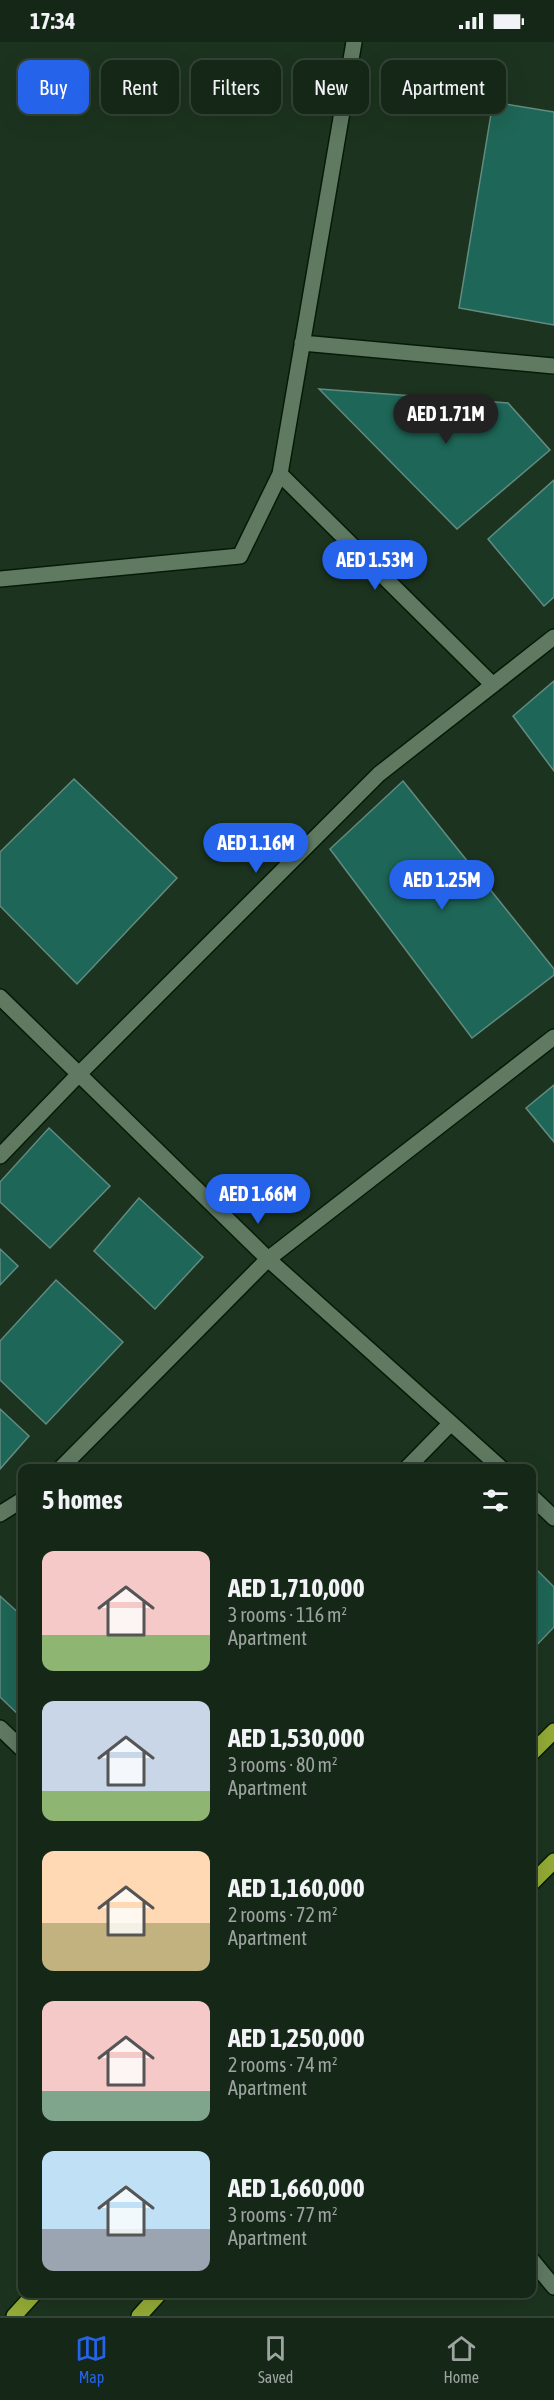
<!DOCTYPE html>
<html lang="en">
<head>
<meta charset="utf-8">
<style>
	:root { --surface:#152717; --page:#223324; --text:#f1f3f6; --muted:#9da5a1; --line:#344436; --accent:#2563eb }
	body { margin:0; font-family:"Asap Condensed",sans-serif; background:var(--page); color:var(--text); height:100vh; display:flex; flex-direction:column; font-size:22px; white-space:nowrap }
	* { box-sizing:border-box; margin:0 }
	p { font-size:20px; color:var(--muted) }
	.icon { flex:none; width:33px; height:33px; fill:none; stroke:currentColor; stroke-width:2; stroke-linecap:round; stroke-linejoin:round }
	.map { position:relative; flex:1; overflow:hidden }
	.panel { position:absolute; left:18px; top:1422px; width:518px; height:834px; display:flex; flex-direction:column; background:var(--surface); border-radius:12px; box-shadow:0 6px 24px #0002,0 0 0 2px var(--line) }
	.panel>* { flex:none }
	.guide { position:absolute; left:18px; top:18px; width:519px; height:54px; display:flex; gap:12px }
	.price { position:absolute; translate:-50% -51px; padding:0 14px; border-radius:21px; background:var(--accent); color:#fff; font-size:20px; line-height:39px; filter:drop-shadow(0 2px 3px #0008) }
	.price::after { content:''; position:absolute; left:50%; top:36px; width:18px; height:14px; margin-left:-9px; background:inherit; clip-path:polygon(0 0,100% 0,50% 100%) }
	.price.on { background:#222; color:#fff }
	ul { padding:0; list-style:none }
	li { display:flex; align-items:center; gap:18px; height:150px; padding:0 24px }
	li span { display:grid; place-items:center; flex:none; width:168px; height:120px; border-radius:12px; color:#555 }
	li>.icon { margin-inline-start:auto }
	span .icon { width:72px; height:72px; fill:#fffc; stroke-width:1 }
	li b { font-size:26px }
	h2 { display:flex; justify-content:space-between; align-items:center; height:72px; padding:0 24px; font-size:26px }
	.pill { padding:0 21px; border-radius:12px; background:var(--surface); box-shadow:0 6px 24px #0002,0 0 0 2px var(--line); font-size:21px; line-height:54px }
	.pill.on { background:var(--accent); color:#fff }
	.status { display:flex; justify-content:space-between; align-items:center; height:42px; padding:0 30px; background:var(--surface); direction:ltr }
	.status svg { height:16px; fill:currentColor }
	.menu { display:flex; justify-content:space-around; align-items:center; height:84px; border-top:2px solid var(--line); background:var(--surface); font-size:16px; color:var(--muted) }
	.menu a { display:grid; justify-items:center; gap:3px }
	.menu .on { color:var(--accent) }
	.map>svg:first-child { display:block }
	.building { fill:#1e6657; stroke:#638b81; stroke-width:1.5 }
	.lines { fill:none; stroke-linecap:round; stroke-linejoin:round }
	.minor-casing { stroke:#051b08; stroke-width:18 }
	.tertiary-casing { stroke:#051b08; stroke-width:18 }
	.primary-casing { stroke:#051b08; stroke-width:18 }
	.minor { stroke:#607a62; stroke-width:15 }
	.tertiary { stroke:#607a62; stroke-width:15 }
	.primary { stroke:#93ab37; stroke-width:15 }
</style>
</head>
<body>
<div class="status"><b>17:34</b><svg viewBox="0 0 49 12"><path d="M0 12V9h3v3zM5 12V6h3v6zM10 12V3h3v9zM15 12V0h3v12zM26 1h20v11H26zM47 4h2v5h-2z"/></svg></div>
<div class="map">
<svg width="554" height="2274" viewBox="0 0 554 2274">
	<rect width="100%" height="100%" fill="#1c341f"/>
	<!-- building -->
	<path class="building" d="M493,60L554,70V283L459,266Z
		M319,347L508,361L550,408L457,487Z
		M554,438V555L544,564L488,497Z
		M554,639V729L513,674Z
		M74,737L177,836L77,942L0,864V810Z
		M403,739L554,927V933L472,996L330,807Z
		M554,1043V1100L526,1066Z
		M49,1086L110,1144L50,1206L0,1160V1140Z
		M139,1156L203,1215L155,1267L94,1209Z
		M0,1207L18,1224L0,1243Z
		M56,1238L123,1300L46,1382L0,1338V1299Z
		M0,1367L29,1394L0,1427Z
		M531,1522L554,1545V1585L531,1609Z
		M0,1554L22,1574V1676L0,1655Z"/>
	<g class="lines">
		<defs>
			<path id="minor" d="M302,301L554,324
				M280,432L493,643
				M0,537L240,514L280,432L354,0
				M0,955L268,1217L501,1426
				M0,1114L79,1032L379,732L554,595
				M61,1426L268,1217L554,995
				M407,1426L451,1381
				M531,1454L554,1476
				M0,1472L22,1458
				M0,1686L22,1707"/>
			<path id="tertiary" d="M531,2217L554,2245"/>
			<path id="primary" d="M531,1712L554,1689
				M531,1842L554,1819
				M14,2274L34,2252
				M139,2274L159,2252"/>
		</defs>
		<!-- minor casing -->
		<use href="#minor" class="minor-casing"/>
		<!-- tertiary casing -->
		<use href="#tertiary" class="tertiary-casing"/>
		<!-- primary casing -->
		<use href="#primary" class="primary-casing"/>
		<!-- minor -->
		<use href="#minor" class="minor"/>
		<!-- tertiary -->
		<use href="#tertiary" class="tertiary"/>
		<!-- primary -->
		<use href="#primary" class="primary"/>
	</g>
</svg>
<b class="price on" style="left:446px;top:403px">AED 1.71M</b>
<b class="price" style="left:375px;top:549px">AED 1.53M</b>
<b class="price" style="left:256px;top:832px">AED 1.16M</b>
<b class="price" style="left:442px;top:869px">AED 1.25M</b>
<b class="price" style="left:258px;top:1183px">AED 1.66M</b>
<div class="guide">
<a class="pill on">Buy</a>
<a class="pill">Rent</a>
<a class="pill">Filters</a>
<a class="pill">New</a>
<a class="pill">Apartment</a>
</div>
<section class="panel">
<h2>5 homes<svg class="icon" aria-label="filters" viewBox="0 0 24 24"><path d="M4 7h16M4 17h16"/><circle cx="9" cy="7" r="2"/><circle cx="15" cy="17" r="2"/></svg></h2>
<ul>
<li><span style="background:linear-gradient(#f6c9c9 70%,#8fb573 0)"><svg class="icon" aria-label="home" viewBox="0 0 24 24"><path d="M3 11l9-7 9 7M6 9v11h12V9"/></svg></span><div><b>AED 1,710,000</b><p>3 rooms · 116 m²</p><p>Apartment</p></div></li>
<li><span style="background:linear-gradient(#c9d6e8 75%,#8fb573 0)"><svg class="icon" aria-label="home" viewBox="0 0 24 24"><path d="M3 11l9-7 9 7M6 9v11h12V9"/></svg></span><div><b>AED 1,530,000</b><p>3 rooms · 80 m²</p><p>Apartment</p></div></li>
<li><span style="background:linear-gradient(#ffd9b3 60%,#c2b280 0)"><svg class="icon" aria-label="home" viewBox="0 0 24 24"><path d="M3 11l9-7 9 7M6 9v11h12V9"/></svg></span><div><b>AED 1,160,000</b><p>2 rooms · 72 m²</p><p>Apartment</p></div></li>
<li><span style="background:linear-gradient(#f6c9c9 75%,#7fa58c 0)"><svg class="icon" aria-label="home" viewBox="0 0 24 24"><path d="M3 11l9-7 9 7M6 9v11h12V9"/></svg></span><div><b>AED 1,250,000</b><p>2 rooms · 74 m²</p><p>Apartment</p></div></li>
<li><span style="background:linear-gradient(#bfe0f5 65%,#9aa5b1 0)"><svg class="icon" aria-label="home" viewBox="0 0 24 24"><path d="M3 11l9-7 9 7M6 9v11h12V9"/></svg></span><div><b>AED 1,660,000</b><p>3 rooms · 77 m²</p><p>Apartment</p></div></li>
</ul>
</section>
</div>
<nav class="menu">
<a class="on"><svg class="icon" aria-label="map" viewBox="0 0 24 24"><path d="M3 6l6-2 6 2 6-2v14l-6 2-6-2-6 2zM9 4v14M15 6v14"/></svg>Map</a>
<a><svg class="icon" aria-label="saved" viewBox="0 0 24 24"><path d="M7 4h10v16l-5-4-5 4z"/></svg>Saved</a>
<a><svg class="icon" aria-label="home" viewBox="0 0 24 24"><path d="M3 11l9-7 9 7M6 9v11h12V9"/></svg>Home</a>
</nav>
</body>
</html>
